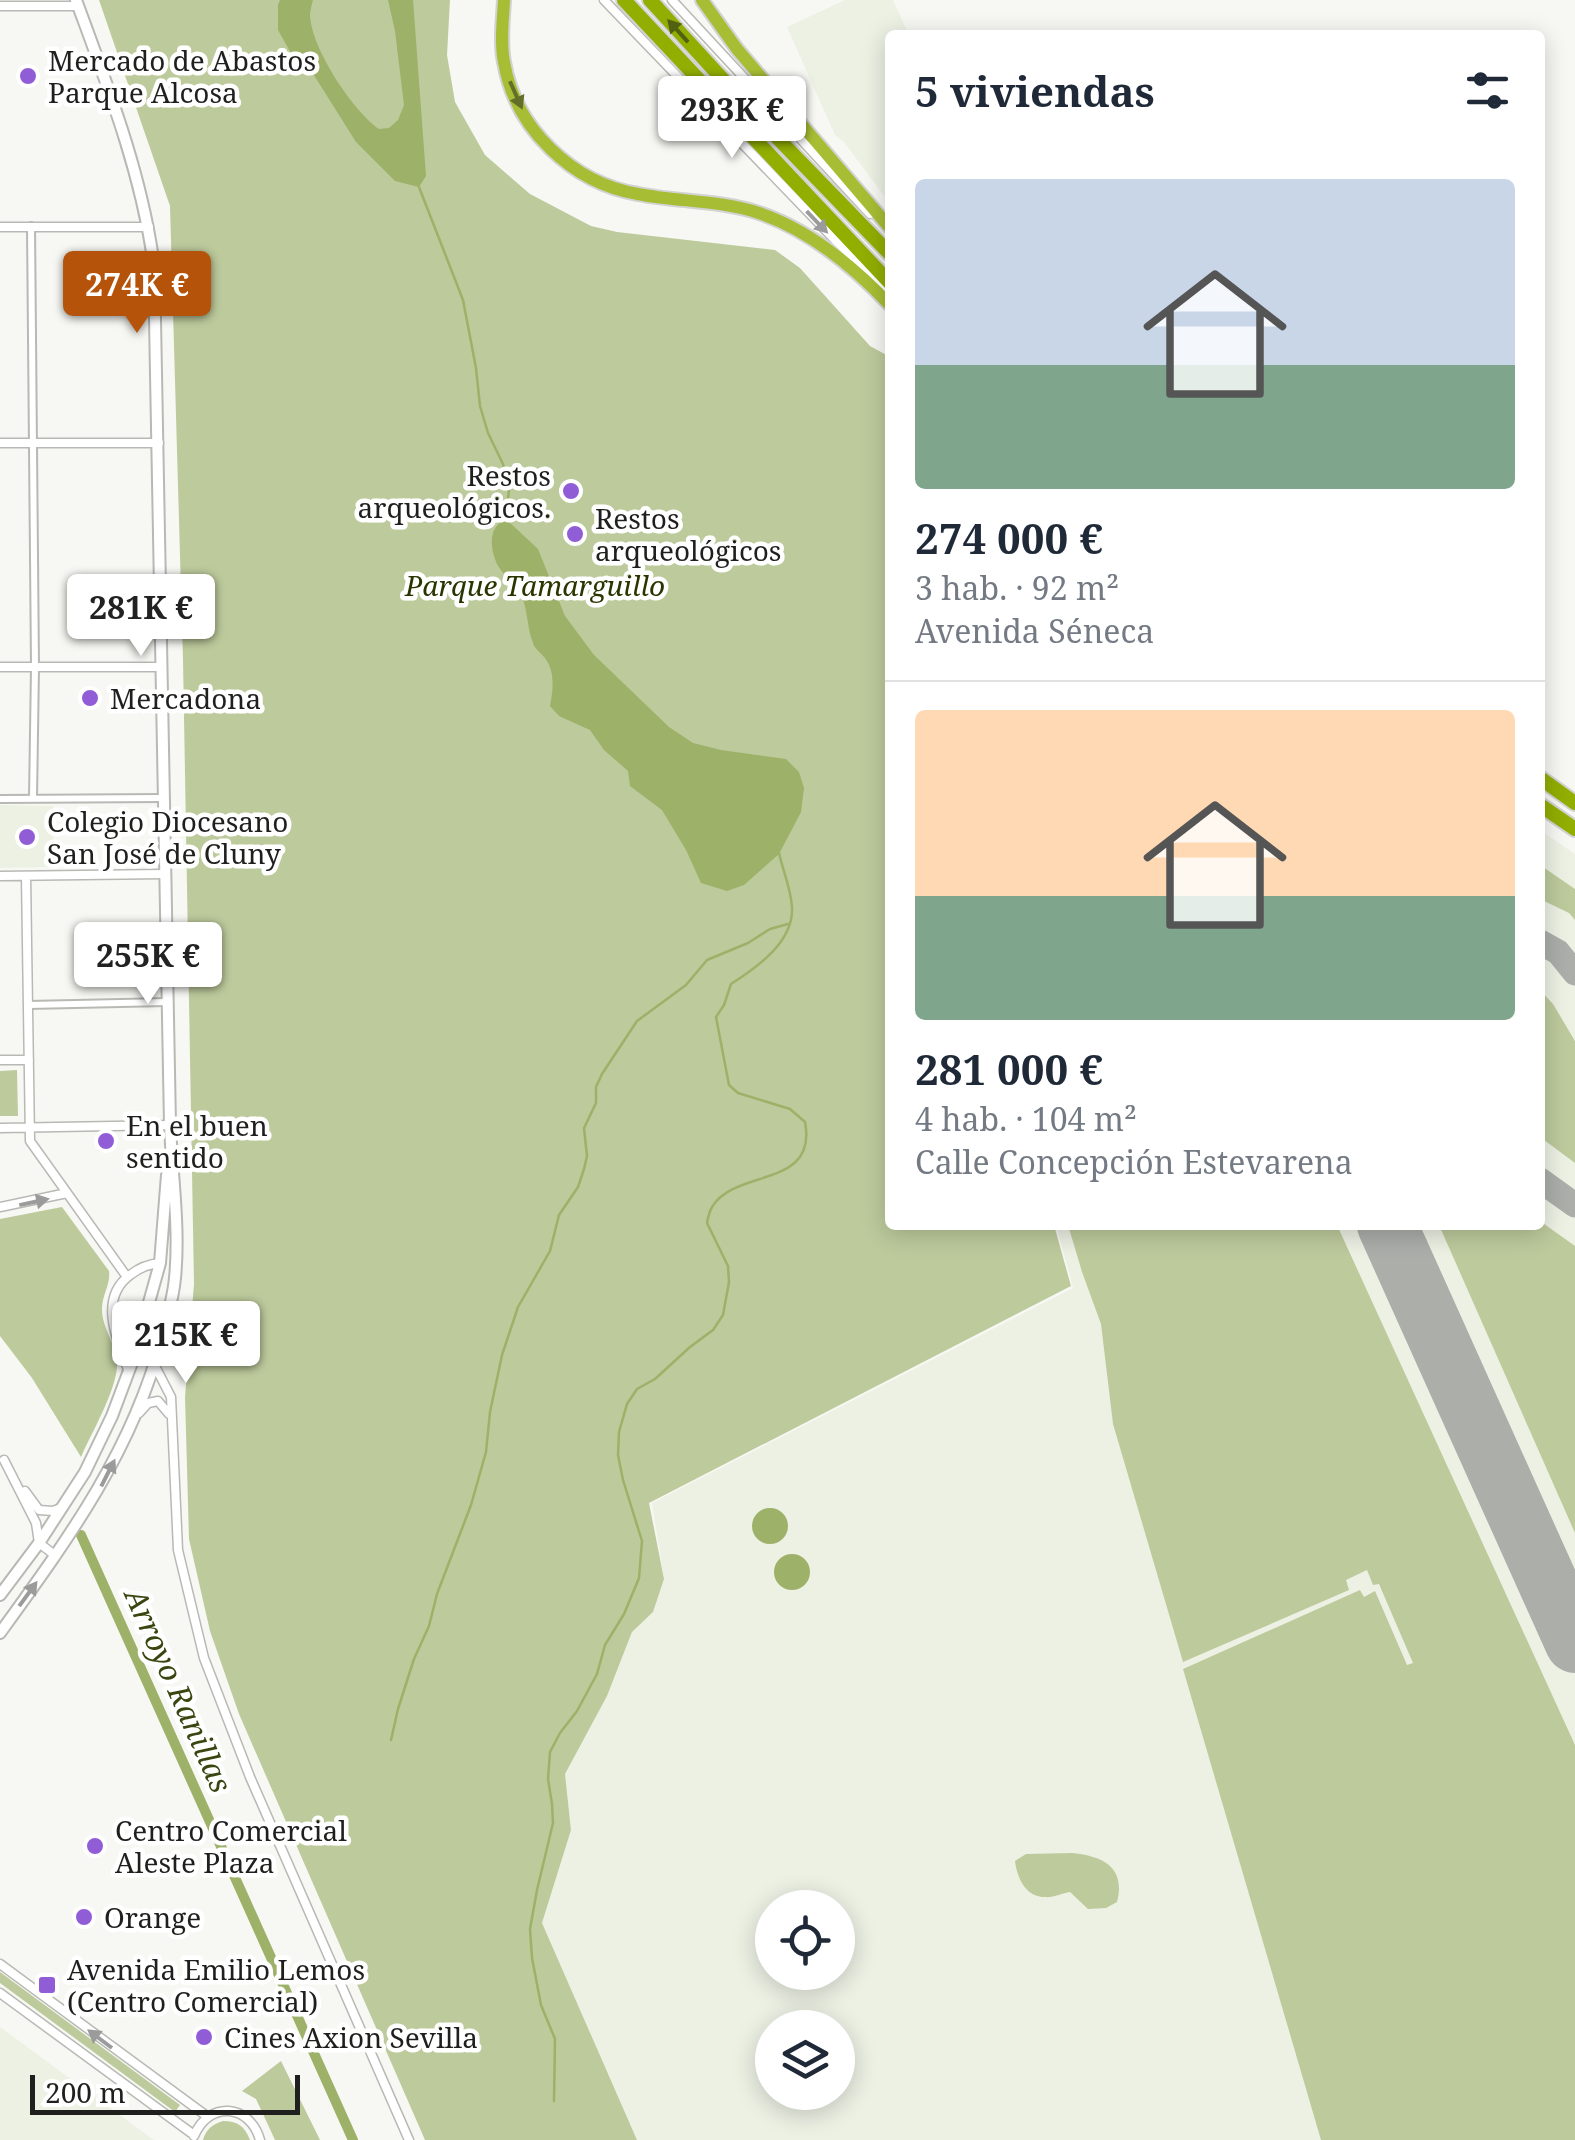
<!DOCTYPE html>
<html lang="es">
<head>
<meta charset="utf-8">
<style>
	:root { --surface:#fff; --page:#f2f2f3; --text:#1f2937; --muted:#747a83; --line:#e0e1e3; --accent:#b45309 }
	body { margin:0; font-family:"Noto Serif",serif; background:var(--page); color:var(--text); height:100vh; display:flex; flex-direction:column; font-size:38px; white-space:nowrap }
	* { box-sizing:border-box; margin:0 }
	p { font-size:32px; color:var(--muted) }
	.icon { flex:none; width:55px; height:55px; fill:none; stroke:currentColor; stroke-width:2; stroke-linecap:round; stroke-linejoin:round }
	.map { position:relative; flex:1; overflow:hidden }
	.sheet { position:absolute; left:885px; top:30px; width:660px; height:1200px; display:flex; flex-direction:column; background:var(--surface); border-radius:10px; box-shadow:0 5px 25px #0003 }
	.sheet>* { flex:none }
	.controls { position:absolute; left:755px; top:1890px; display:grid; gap:20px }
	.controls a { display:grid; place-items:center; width:100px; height:100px; border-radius:50%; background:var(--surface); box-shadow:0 5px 25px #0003; font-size:50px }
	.scale { position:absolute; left:30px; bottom:25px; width:270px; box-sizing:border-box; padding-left:10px; border:5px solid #1f201e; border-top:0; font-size:28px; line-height:35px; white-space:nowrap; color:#1f201e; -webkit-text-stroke:8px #fff; paint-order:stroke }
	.price { position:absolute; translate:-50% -85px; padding:0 22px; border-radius:10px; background:#fff; color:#222; font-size:32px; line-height:65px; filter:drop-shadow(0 2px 5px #0008) }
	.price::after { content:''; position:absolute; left:50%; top:60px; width:30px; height:22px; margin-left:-15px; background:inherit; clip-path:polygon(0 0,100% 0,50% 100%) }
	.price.current { background:var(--accent); color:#fff }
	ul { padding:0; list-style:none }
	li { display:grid; align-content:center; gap:20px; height:530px; padding:0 30px }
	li+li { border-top:2px solid var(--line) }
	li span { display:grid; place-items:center; height:310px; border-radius:10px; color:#555 }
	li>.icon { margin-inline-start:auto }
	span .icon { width:180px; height:180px; fill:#fffc; stroke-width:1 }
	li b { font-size:42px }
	h2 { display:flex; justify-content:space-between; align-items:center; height:120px; padding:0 30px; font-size:42px }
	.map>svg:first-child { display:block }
	.built { fill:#edf1e4; fill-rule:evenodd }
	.green { fill:#bdca9c }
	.water { fill:#9db168 }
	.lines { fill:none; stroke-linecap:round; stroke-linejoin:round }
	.stream { stroke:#9db168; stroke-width:2.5 }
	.canal { stroke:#9db168; stroke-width:10 }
	.taxiway { stroke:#acaeaa; stroke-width:25 }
	.runway { stroke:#acaeaa; stroke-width:60 }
	.pedestrian-casing { stroke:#b8b9b5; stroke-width:10 }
	.minor-casing { stroke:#b8b9b5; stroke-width:11 }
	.tertiary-casing { stroke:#b8b9b5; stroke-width:14 }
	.trunk-casing { stroke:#d2d2d2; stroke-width:16 }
	.motorway-casing { stroke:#d2d2d2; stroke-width:18 }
	.pedestrian { stroke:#fff; stroke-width:6 }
	.minor { stroke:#fff; stroke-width:8 }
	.tertiary { stroke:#fff; stroke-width:10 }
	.trunk { stroke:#a7be34; stroke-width:12 }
	.motorway { stroke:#91ae01; stroke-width:14 }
	.oneway { fill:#526011 }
	.oneway2 { fill:#636f29 }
	.oneway3 { fill:#9a9b9a }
	.poi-dot { fill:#915dd6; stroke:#fff; stroke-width:4 }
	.labels { text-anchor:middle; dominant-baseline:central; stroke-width:9; stroke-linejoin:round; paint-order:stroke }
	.poi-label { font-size:28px; fill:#1f201e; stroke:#fff; text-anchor:start }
	.park-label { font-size:28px; font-style:italic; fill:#2a3500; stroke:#fff }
	.water-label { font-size:30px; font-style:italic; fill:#3a4610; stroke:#fff }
</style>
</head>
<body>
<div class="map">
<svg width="1575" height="2140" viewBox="0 0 1575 2140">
	<rect width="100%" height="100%" fill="#f7f8f3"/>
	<!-- built -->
	<path class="built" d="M845,0H893L909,35H890V204L844,142L835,135L787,27Z
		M0,805L53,806L54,867L0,868Z
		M1540,830L1575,854V2140H637L542,1923L571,1830L565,1774L607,1696L632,1632L653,1612L664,1579L652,1503L1073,1288L1056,1225H1540ZM772,1908H838V1972H772ZM772,2028H838V2092H772Z
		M0,2027L154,2140H0Z"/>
	<!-- green -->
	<path class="green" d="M99,0H450L447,55L455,102L485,155L530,194L591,226L617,232L775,250L800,268L870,346L890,357V1225H1054L1071,1286L649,1503L664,1579L653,1612L632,1632L607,1696L565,1774L571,1830L542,1923L637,2140H425L239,1714L210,1631L189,1539L185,1397L194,1284L183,660L170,206Z
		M1540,865L1575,889V920L1569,913L1540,899Z
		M1540,990L1553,1004L1575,1041V1163L1540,1137Z
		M17,1070L18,1116H0V1071Z
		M62,1207L109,1271C111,1284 102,1295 102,1309C102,1329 116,1343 117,1362C119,1386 91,1434 81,1457L32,1378L0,1336V1219Z
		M1540,1221L1575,1246V1533L1439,1225H1540Z
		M1068,1225H1337L1575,1745V2140H1321L1183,1669L1360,1590L1364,1597L1375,1591L1407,1665L1413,1663L1379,1584L1373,1585L1367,1570L1346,1580L1349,1590L1183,1662L1113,1424L1101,1324L1082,1272Z
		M1072,1853C1103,1856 1126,1867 1117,1902L1106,1908L1088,1909L1070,1892C1062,1893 1053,1898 1045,1897C1025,1897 1017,1877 1015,1861L1026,1854Z
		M0,1972L180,2105L175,2112L0,1983Z
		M281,2061L320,2140H275L256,2099L242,2091Z
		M223,2121C237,2121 245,2126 250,2140H203C206,2129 213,2124 223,2121Z"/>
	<!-- water -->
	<path class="water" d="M280,0H313C312,3 310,12 310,15C311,48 353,111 379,129L389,128L398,120L404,105L395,31L388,0H413L426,176L419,187L395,181L356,142L312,72L292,55L278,30V5Z
		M506,519L538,549L565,616L594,655L669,727L693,743L721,750L786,759L799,772L804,788L801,812L779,854L744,885L727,891L701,883L686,850L662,810L630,786L628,771L604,750L590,730L559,716L550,706C553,691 555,674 547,661C543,654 535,650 533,643C527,628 528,611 522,597C517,585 505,577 498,566C490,550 487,527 506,519Z
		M752 1526a18 18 0 1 1 36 0a18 18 0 1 1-36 0Z
		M774 1572a18 18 0 1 1 36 0a18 18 0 1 1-36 0Z"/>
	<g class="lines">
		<!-- stream -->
		<path class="stream" d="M419,187L463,300L476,368L480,406L488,433L503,464L509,490L506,519
			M391,1740L398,1709L414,1659L429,1626L437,1594L471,1505L486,1452L490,1412L502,1355L518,1307L550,1251L559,1215L578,1187L584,1169L587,1156L584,1128L596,1103V1087L602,1074L637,1021L686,985L707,960L748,943L770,929L788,924
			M554,2101L555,2039L541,2005L532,1958L530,1929L537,1890L553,1823L552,1804L548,1779L550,1752L560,1733L577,1711L597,1674L605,1645L624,1614L639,1578L642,1541L623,1480L618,1455L619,1432L627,1404L637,1389L655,1379L690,1347L713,1330L723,1315L729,1282L728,1266L707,1223C708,1218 709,1212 712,1207C735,1168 818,1189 805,1122L790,1109L738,1093L729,1085L716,1017L724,1005L731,984C756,968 794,942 792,907C791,889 783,871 779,853"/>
		<!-- canal -->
		<path class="canal" d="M81,1535L353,2140"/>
		<!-- taxiway -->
		<path class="taxiway" d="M1540,942L1558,952L1575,973
			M1540,1180L1575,1205
			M1397,1225L1412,1281"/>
		<!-- runway -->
		<path class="runway" d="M1387,1225L1575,1643"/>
		<defs>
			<path id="pedestrian" d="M31,226L35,667L33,799
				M0,799L164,798
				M28,1005L167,1002"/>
			<path id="minor" d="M604,0L835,240L890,293
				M672,0L870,214
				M0,6H78
				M0,227H149
				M0,443H159
				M0,667H162
				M0,876L165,874
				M26,876L30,1141L127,1277
				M0,1060H29
				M0,1128L170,1125
				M0,1207L67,1193
				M155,1366L171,1397L178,1550L204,1658L250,1777L409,2140
				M129,1372C118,1342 97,1299 130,1275C139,1268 148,1264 160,1263
				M139,1413L148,1403L158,1401L169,1414
				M4,1460L36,1523L39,1543L56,1556
				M25,1491L39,1510L53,1511L61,1508
				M0,1964L208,2117
				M0,1993L194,2135
				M194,2136C209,2100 250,2104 260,2140"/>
			<path id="tertiary" d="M0,1595L39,1543L85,1472L112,1416L133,1360L160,1263L167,1175
				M0,1633C68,1539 132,1452 162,1338C167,1319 173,1299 175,1278C180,1228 172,1176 170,1125L154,266C142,174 108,87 76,0"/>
			<path id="trunk" d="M504,0C503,20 500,42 504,62C515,128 572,183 638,194C678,202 720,200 759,213C810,230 853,266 890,305
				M702,0L737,49L890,228"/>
			<path id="motorway" d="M624,0L890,283
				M650,0L760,120L890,254
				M1540,778L1575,803
				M1540,805L1575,829"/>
		</defs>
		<!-- pedestrian casing -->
		<use href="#pedestrian" class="pedestrian-casing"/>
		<!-- minor casing -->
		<use href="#minor" class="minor-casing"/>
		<!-- tertiary casing -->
		<use href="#tertiary" class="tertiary-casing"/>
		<!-- trunk casing -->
		<use href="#trunk" class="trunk-casing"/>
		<!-- motorway casing -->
		<use href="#motorway" class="motorway-casing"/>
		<!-- pedestrian -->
		<use href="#pedestrian" class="pedestrian"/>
		<!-- minor -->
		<use href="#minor" class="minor"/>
		<!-- tertiary -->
		<use href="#tertiary" class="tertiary"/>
		<!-- trunk -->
		<use href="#trunk" class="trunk"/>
		<!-- motorway -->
		<use href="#motorway" class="motorway"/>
	</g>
	<!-- one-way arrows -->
	<defs><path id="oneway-solid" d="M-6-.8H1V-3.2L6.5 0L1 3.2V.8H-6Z" transform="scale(2.5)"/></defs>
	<use class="oneway" href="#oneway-solid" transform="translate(678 31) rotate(-132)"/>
	<use class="oneway2" href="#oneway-solid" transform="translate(516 95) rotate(66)"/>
	<g class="oneway3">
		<use href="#oneway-solid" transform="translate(817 222) rotate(46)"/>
		<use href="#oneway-solid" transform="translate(34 1202) rotate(-12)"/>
		<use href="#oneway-solid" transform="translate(108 1473) rotate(-63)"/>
		<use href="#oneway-solid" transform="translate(28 1594) rotate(-54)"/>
		<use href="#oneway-solid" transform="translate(100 2039) rotate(-143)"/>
	</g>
	<!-- markers -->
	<g class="poi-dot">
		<circle cx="28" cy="76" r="10"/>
		<circle cx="571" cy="491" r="10"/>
		<circle cx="575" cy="534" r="10"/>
		<circle cx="90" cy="698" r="10"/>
		<circle cx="27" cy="837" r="10"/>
		<circle cx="106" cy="1141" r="10"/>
		<circle cx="95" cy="1846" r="10"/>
		<circle cx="84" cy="1917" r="10"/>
		<rect x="37" y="1975" width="20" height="20" rx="5"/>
		<circle cx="204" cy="2037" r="10"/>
	</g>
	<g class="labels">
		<!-- poi labels -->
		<g class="poi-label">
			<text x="48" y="60">Mercado de Abastos<tspan x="48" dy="32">Parque Alcosa</tspan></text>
			<text x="551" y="475" text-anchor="end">Restos<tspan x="551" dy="32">arqueológicos.</tspan></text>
			<text x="595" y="518">Restos<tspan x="595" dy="32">arqueológicos</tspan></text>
			<text x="110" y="698">Mercadona</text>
			<text x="47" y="821">Colegio Diocesano<tspan x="47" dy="32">San José de Cluny</tspan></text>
			<text x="126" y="1125">En el buen<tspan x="126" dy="32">sentido</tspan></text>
			<text x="115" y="1830">Centro Comercial<tspan x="115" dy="32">Aleste Plaza</tspan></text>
			<text x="104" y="1917">Orange</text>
			<text x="67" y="1969">Avenida Emilio Lemos<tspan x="67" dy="32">(Centro Comercial)</tspan></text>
			<text x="224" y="2037">Cines Axion Sevilla</text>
		</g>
		<!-- park labels -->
		<g class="park-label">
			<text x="535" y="585">Parque Tamarguillo</text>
		</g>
		<!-- water labels -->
		<g class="water-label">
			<text transform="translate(179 1690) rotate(66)">Arroyo Ranillas</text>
		</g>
	</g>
</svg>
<div class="controls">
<a><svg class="icon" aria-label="locate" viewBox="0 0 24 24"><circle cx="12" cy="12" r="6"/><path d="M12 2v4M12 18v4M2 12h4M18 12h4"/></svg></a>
<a><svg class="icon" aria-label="layers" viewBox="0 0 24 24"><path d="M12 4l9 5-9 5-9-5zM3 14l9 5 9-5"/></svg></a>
</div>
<div class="scale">200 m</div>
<b class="price" style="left:732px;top:161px">293K €</b>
<b class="price current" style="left:137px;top:336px">274K €</b>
<b class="price" style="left:141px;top:659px">281K €</b>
<b class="price" style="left:148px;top:1007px">255K €</b>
<b class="price" style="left:186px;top:1386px">215K €</b>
<section class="sheet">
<h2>5 viviendas<svg class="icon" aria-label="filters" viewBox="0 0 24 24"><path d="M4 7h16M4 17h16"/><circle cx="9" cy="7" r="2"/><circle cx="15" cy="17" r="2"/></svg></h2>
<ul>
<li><span style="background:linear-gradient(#c9d6e8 60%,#7fa58c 0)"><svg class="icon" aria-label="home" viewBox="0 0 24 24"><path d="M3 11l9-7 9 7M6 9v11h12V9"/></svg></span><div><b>274 000 €</b><p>3 hab. · 92 m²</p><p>Avenida Séneca</p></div></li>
<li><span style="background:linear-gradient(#ffd9b3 60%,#7fa58c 0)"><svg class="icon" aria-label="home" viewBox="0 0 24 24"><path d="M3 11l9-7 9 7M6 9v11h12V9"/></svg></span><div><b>281 000 €</b><p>4 hab. · 104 m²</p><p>Calle Concepción Estevarena</p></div></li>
</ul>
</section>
</div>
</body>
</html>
